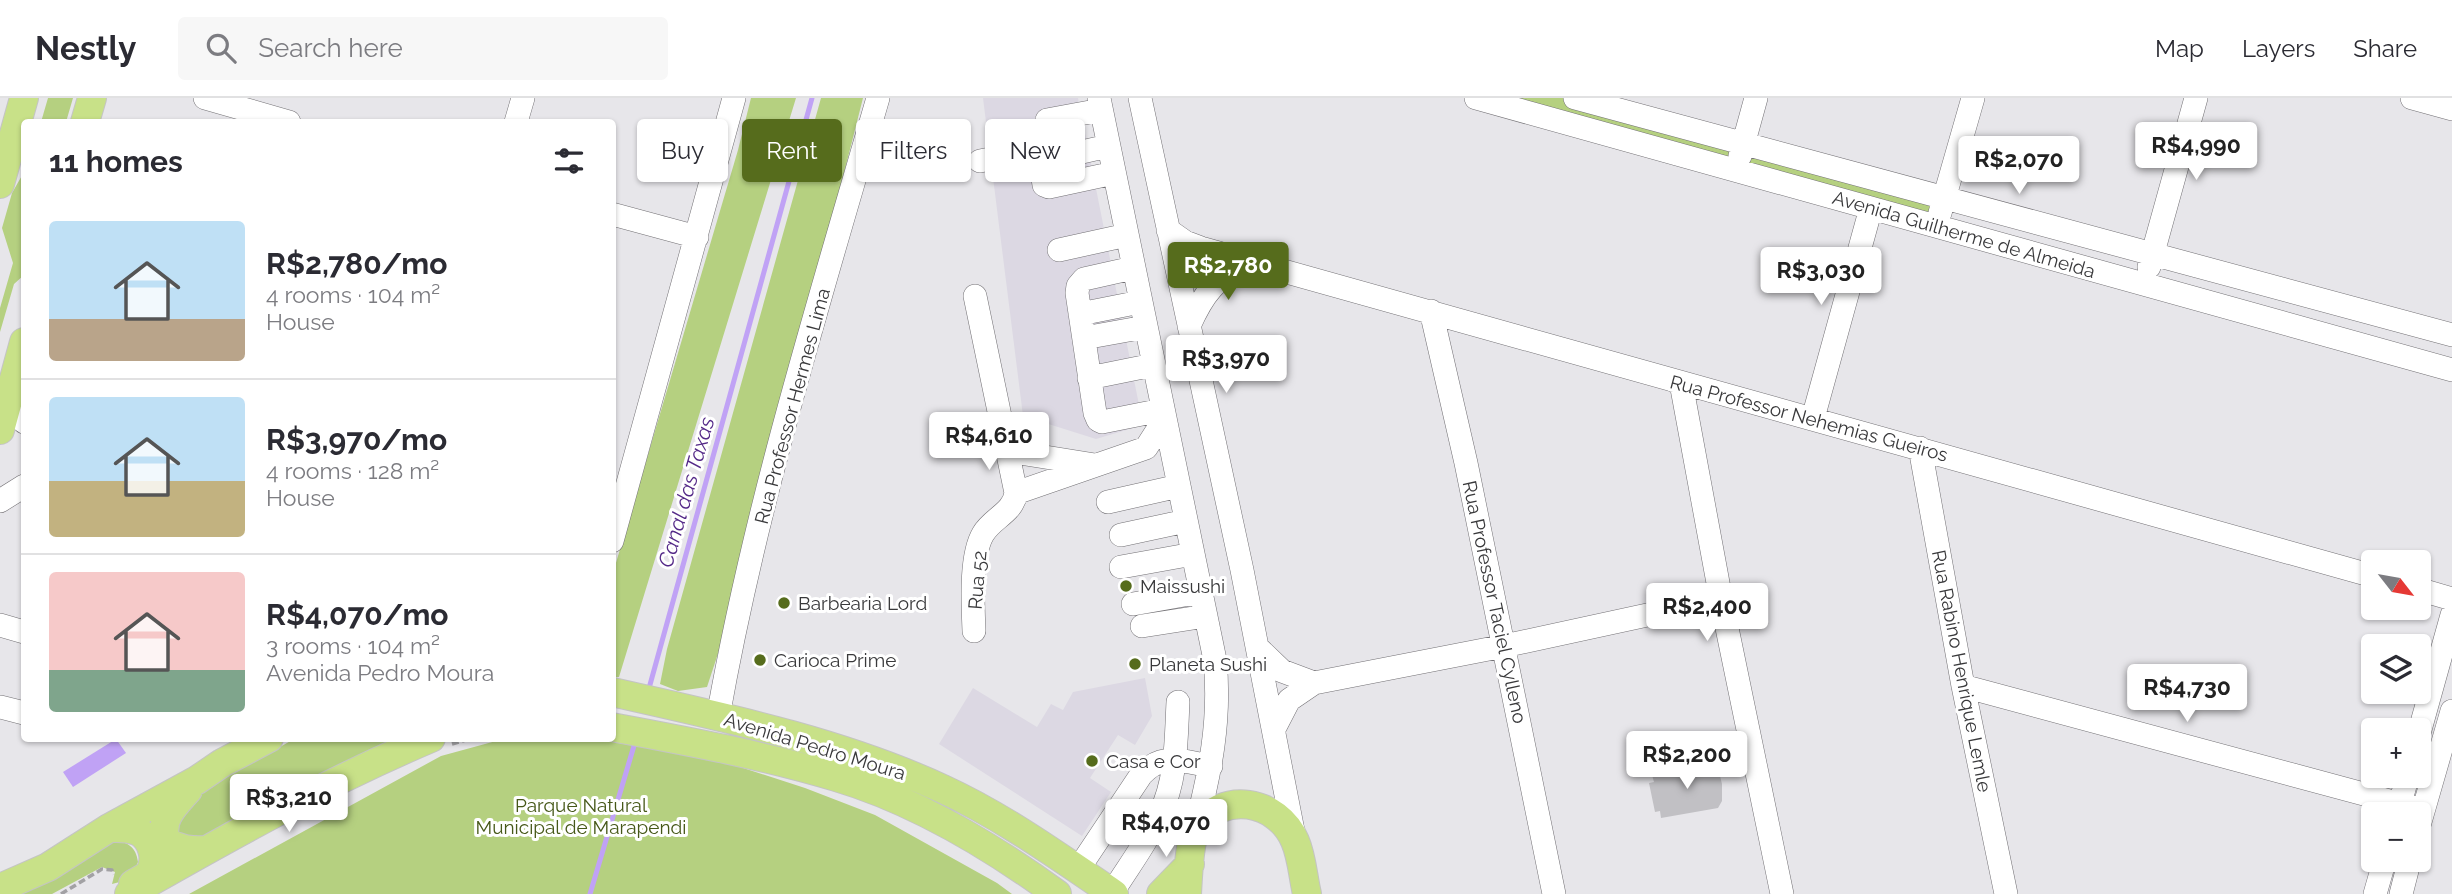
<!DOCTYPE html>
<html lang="en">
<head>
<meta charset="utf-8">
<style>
	:root { --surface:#fff; --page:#f7f7f7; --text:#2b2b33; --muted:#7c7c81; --line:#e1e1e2; --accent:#566c1c }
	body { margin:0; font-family:Raleway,sans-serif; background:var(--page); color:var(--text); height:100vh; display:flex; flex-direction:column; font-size:26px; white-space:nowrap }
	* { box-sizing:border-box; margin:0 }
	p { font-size:23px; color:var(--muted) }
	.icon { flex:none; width:38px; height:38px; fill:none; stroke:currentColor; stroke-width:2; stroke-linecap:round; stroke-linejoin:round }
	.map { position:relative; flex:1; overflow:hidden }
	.panel { position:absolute; left:21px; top:21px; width:595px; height:623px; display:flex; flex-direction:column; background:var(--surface); border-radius:7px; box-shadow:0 2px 5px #0004 }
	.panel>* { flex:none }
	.guide { position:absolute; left:637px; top:21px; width:665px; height:63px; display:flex; gap:14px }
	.needle { width:46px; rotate:121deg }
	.fabs { position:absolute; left:2361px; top:452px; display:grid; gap:14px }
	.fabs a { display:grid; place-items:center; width:70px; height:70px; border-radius:7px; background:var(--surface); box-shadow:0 2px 5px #0004; font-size:35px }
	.price { position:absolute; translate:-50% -60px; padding:0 16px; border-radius:7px; background:#fff; color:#222; font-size:23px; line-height:46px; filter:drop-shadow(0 2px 4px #0008) }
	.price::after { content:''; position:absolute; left:50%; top:42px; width:21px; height:16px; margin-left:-10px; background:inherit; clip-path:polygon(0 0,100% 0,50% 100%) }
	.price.on { background:var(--accent); color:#fff }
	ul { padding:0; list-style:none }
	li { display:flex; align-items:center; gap:21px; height:175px; padding:0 28px }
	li+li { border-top:2px solid var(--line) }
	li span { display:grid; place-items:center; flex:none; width:196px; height:140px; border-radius:7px; color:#555 }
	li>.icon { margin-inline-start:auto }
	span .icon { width:84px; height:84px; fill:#fffc; stroke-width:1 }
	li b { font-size:30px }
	h2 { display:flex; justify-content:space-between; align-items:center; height:84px; padding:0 28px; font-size:30px }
	.chip { padding:0 24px; border-radius:7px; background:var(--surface); box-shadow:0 2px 5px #0004; font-size:24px; line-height:63px }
	.chip.on { background:var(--accent); color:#fff }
	header { display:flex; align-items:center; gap:42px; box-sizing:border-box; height:98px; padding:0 35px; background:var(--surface); border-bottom:2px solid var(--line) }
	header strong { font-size:33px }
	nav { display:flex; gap:38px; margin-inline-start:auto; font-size:24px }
	.search { width:490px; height:63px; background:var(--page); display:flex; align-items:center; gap:18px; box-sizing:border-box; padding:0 24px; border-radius:7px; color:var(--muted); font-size:26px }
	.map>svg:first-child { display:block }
	.built { fill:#dcd8e3 }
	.green { fill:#b5d080 }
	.water { fill:#c0a2f5 }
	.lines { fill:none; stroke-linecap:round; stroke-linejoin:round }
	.stream { stroke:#c0a2f5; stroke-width:5 }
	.building { fill:#c1c0c4 }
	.minor-casing { stroke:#737175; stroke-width:24 }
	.major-casing { stroke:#c4c4c4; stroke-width:30 }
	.path { stroke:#a2a1a4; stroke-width:3.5; stroke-dasharray:7 3.5; stroke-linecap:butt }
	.minor { stroke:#fff; stroke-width:23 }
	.major { stroke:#c8e188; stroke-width:28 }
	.poi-dot { fill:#566c1c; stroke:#fff; stroke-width:2.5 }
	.labels { text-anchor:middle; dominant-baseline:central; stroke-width:6; stroke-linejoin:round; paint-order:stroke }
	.street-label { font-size:19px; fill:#39393b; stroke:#fff }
	.poi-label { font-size:19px; fill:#39393b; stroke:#fff; text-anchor:start }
	.park-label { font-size:19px; fill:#465818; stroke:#fff }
	.water-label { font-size:21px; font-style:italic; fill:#542988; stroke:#fff }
</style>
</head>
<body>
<header>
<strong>Nestly</strong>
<div class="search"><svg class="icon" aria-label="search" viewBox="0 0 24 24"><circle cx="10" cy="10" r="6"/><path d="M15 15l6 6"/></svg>Search here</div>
<nav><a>Map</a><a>Layers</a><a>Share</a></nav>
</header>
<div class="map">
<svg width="2452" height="796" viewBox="0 0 2452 796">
	<rect width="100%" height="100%" fill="#e7e6ea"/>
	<!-- built -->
	<path class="built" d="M983,0H1078L1143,327L1096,341L1023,318Z
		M1145,580L1152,618L1135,647L1118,637L1090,680L1111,694L1082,738L939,646L973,590L1037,629L1051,606L1063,612L1073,594Z"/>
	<!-- green -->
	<path class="green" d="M48,0H73L66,24H41Z
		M751,0H796L619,579H613V475L738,52Z
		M821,0H863L737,498L707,589L678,593L660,586L667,551Z
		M1476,0H1575L1945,100L1936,128Z
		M24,74V177L14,186L0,234V210L13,165L2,130L12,95Z
		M507,640L598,641L700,656L805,690L875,717L997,785L1012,796H189L441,658Z
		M294,641H395L193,748L172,728L190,704L206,691Z
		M112,742C127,744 136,748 138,764L131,781L112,786L115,774L102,769L52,796H19Z"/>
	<!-- water -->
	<path class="water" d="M116,641L126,655L73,689L63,674Z"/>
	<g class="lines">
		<!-- stream -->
		<path class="stream" d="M648,594L812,0
			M590,796L636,641"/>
	</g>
	<!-- building -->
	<path class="building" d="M1710,665L1720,678L1722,686V703L1718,710L1661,720L1660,713L1655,714L1649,685L1654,684L1652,677Z"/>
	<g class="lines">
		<defs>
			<path id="minor" d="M205,0L289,24
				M1099,0L1215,562C1221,623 1210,675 1195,733
				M1140,0L1242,472L1295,743
				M1476,0L2452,272
				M1575,0L2452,237
				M2412,0L2452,11
				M1047,22L1101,12
				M516,24L523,0
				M1108,48L1047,62L1041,68L1044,87L1049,89L1114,75
				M1740,58L1756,0
				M980,63L1062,47
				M1940,115L1973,0
				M612,116L697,139
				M1168,132L1185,144L1201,150L2373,478
				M1059,152L1127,137
				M2149,169L2196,0
				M1133,170L1084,181L1078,188L1077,195L1095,315L1098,322L1102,324L1162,312
				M1431,213L1466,365L1554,796
				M1080,216L1140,204
				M1189,228C1205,192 1214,185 1246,162
				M1084,240L1145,229
				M1089,280L1153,267
				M1681,285L1721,501L1782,796
				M7,308L24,324
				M1813,320L1871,110
				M1920,350L1963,588L2006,796
				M1007,353L1095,367
				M1016,395L1146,350L1164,322
				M0,403L24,388
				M1108,404L1179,388
				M1121,437L1186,423
				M612,443L734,0
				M1121,469L1193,456
				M2418,491L2452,501
				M1133,506L1201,494
				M0,527L24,534
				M1142,528L1206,518
				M974,533C973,507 970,458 983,436C992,420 1013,415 1016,395L975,198
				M1258,550L1282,573L1314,585
				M1963,588L2423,712
				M0,609L24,615
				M718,619C755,409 819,204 878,0
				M1274,631L1289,602L1314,585L1504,548L1721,501
				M2418,639L2452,517
				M2397,716L2408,677
				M2418,731L2452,613
				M1079,770L1141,677C1163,653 1182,664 1211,668
				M1112,795C1128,769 1148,743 1160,716C1177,681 1176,641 1178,604
				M2375,796L2385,761
				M2401,796L2410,761"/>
			<path id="major" d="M85,24L92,0
				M0,86L24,0
				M0,332L24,244
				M612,594C723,619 839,643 943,691C1004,719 1059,759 1114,796
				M612,629C687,643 763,657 836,679C914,702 991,748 1057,796
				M188,692C174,708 159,721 166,743C180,752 191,753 207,752
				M109,730C119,730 127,729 137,733C152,740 159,763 148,777C144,780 138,783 133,786
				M0,790L48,769L109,730L197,682L222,665L269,640
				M129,796C227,740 327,684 431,640
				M1161,796L1190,766
				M1187,796C1188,781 1189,744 1196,732C1221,691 1278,702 1295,743C1302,759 1303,779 1307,796"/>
		</defs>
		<!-- minor casing -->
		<use href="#minor" class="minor-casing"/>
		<!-- major casing -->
		<use href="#major" class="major-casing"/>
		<!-- path -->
		<path class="path" d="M452,646L472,640
			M61,796L102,771L112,772L113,777"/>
		<!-- minor -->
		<use href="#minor" class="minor"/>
		<!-- major -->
		<use href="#major" class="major"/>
	</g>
	<!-- markers -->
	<g class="poi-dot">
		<circle cx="1126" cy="488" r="7"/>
		<circle cx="784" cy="505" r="7"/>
		<circle cx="760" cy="562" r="7"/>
		<circle cx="1135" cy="566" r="7"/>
		<circle cx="1092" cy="663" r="7"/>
	</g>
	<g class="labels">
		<!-- street labels -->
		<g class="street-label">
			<text transform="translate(1964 136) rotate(16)">Avenida Guilherme de Almeida</text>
			<text transform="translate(792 308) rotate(-75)">Rua Professor Hermes Lima</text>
			<text transform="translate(1809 320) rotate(15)">Rua Professor Nehemias Gueiros</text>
			<text transform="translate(977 482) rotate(-85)">Rua 52</text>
			<text transform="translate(1495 504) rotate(78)">Rua Professor Taciel Cylleno</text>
			<text transform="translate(1962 573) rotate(79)">Rua Rabino Henrique Lemle</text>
			<text transform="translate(815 648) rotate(17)">Avenida Pedro Moura</text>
		</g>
		<!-- poi labels -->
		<g class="poi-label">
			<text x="1140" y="488">Maissushi</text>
			<text x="798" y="505">Barbearia Lord</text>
			<text x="774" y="562">Carioca Prime</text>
			<text x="1149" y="566">Planeta Sushi</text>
			<text x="1106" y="663">Casa e Cor</text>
		</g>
		<!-- park labels -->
		<g class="park-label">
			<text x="581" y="707">Parque Natural<tspan x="581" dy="22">Municipal de Marapendi</tspan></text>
		</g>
		<!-- water labels -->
		<g class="water-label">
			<text transform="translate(686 394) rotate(-74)">Canal das Taxas</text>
		</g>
	</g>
</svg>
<div class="fabs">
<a><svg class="needle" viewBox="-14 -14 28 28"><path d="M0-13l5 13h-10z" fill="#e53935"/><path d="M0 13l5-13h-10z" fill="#7c7c81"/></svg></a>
<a><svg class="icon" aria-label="layers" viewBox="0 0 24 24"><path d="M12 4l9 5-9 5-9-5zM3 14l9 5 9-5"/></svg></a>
<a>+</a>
<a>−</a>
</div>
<b class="price" style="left:2196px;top:84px">R$4,990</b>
<b class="price" style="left:2019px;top:98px">R$2,070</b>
<b class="price on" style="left:1228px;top:204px">R$2,780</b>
<b class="price" style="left:1821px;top:209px">R$3,030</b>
<b class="price" style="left:1226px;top:297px">R$3,970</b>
<b class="price" style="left:989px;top:374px">R$4,610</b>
<b class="price" style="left:1707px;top:545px">R$2,400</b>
<b class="price" style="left:2187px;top:626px">R$4,730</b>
<b class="price" style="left:1687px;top:693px">R$2,200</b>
<b class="price" style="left:289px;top:736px">R$3,210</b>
<b class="price" style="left:1166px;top:761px">R$4,070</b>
<div class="guide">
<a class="chip">Buy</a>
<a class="chip on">Rent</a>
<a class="chip">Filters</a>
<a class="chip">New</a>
</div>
<section class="panel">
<h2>11 homes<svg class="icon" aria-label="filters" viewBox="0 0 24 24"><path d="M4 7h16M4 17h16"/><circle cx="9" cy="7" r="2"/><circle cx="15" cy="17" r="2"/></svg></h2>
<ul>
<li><span style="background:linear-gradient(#bfe0f5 70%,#b9a48a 0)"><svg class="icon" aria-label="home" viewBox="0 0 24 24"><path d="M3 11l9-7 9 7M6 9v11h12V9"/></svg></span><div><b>R$2,780/mo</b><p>4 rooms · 104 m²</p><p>House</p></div></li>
<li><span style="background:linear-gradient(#bfe0f5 60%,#c2b280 0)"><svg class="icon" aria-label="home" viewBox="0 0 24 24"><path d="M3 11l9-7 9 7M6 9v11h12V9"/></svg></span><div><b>R$3,970/mo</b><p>4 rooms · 128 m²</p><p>House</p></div></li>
<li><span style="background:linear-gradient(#f6c9c9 70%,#7fa58c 0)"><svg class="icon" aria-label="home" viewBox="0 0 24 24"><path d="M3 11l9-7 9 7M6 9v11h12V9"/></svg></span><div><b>R$4,070/mo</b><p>3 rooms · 104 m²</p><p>Avenida Pedro Moura</p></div></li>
</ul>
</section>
</div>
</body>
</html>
